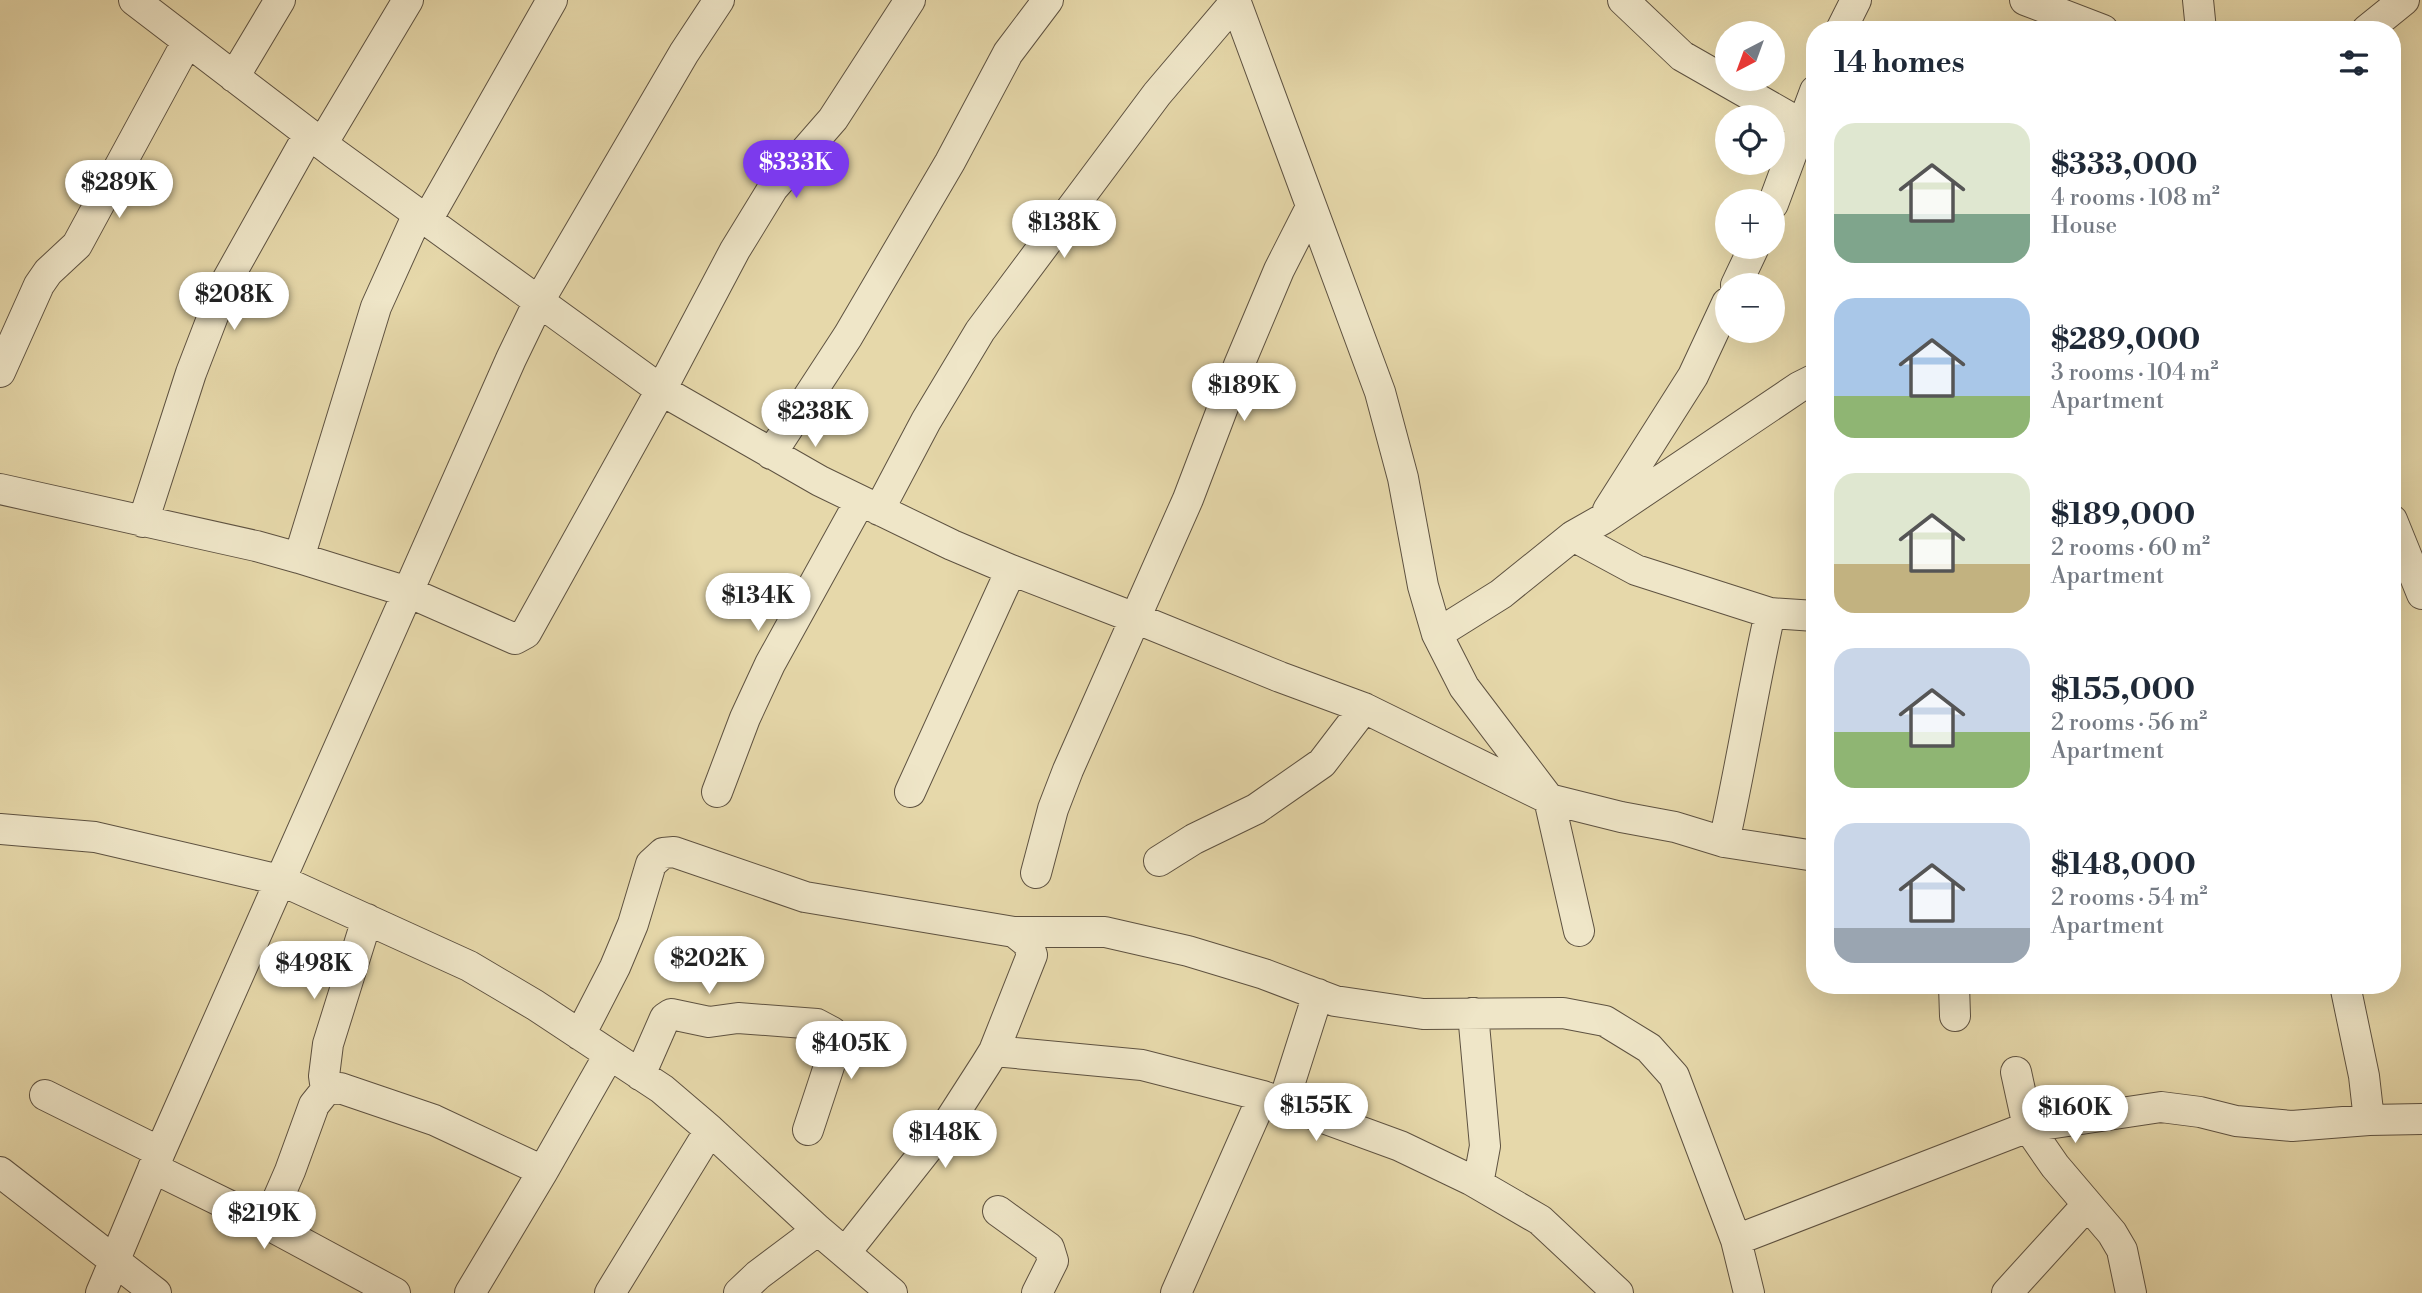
<!DOCTYPE html>
<html lang="en">
<head>
<meta charset="utf-8">
<style>
	:root { --surface:#fff; --page:#f2f2f3; --text:#1f2937; --muted:#747a83; --accent:#7c3aed }
	body { margin:0; font-family:"Libre Bodoni",serif; background:var(--page); color:var(--text); height:100vh; display:flex; flex-direction:column; font-size:26px; white-space:nowrap }
	* { box-sizing:border-box; margin:0 }
	p { font-size:23px; color:var(--muted) }
	.icon { flex:none; width:38px; height:38px; fill:none; stroke:currentColor; stroke-width:2; stroke-linecap:round; stroke-linejoin:round }
	.map { position:relative; flex:1; overflow:hidden }
	.details { position:absolute; left:1806px; top:21px; width:595px; height:973px; display:flex; flex-direction:column; background:var(--surface); border-radius:28px; box-shadow:0 7px 28px #0002 }
	.details>* { flex:none }
	.needle { width:46px; rotate:221deg }
	.controls { position:absolute; left:1715px; top:21px; display:grid; gap:14px }
	.controls a { display:grid; place-items:center; width:70px; height:70px; border-radius:50%; background:var(--surface); box-shadow:0 7px 28px #0002; font-size:35px }
	.price { position:absolute; translate:-50% -60px; padding:0 16px; border-radius:24px; background:#fff; color:#222; font-size:23px; line-height:46px; filter:drop-shadow(0 2px 4px #0008) }
	.price::after { content:''; position:absolute; left:50%; top:42px; width:21px; height:16px; margin-left:-10px; background:inherit; clip-path:polygon(0 0,100% 0,50% 100%) }
	.price.current { background:var(--accent); color:#fff }
	ul { padding:0; list-style:none }
	li { display:flex; align-items:center; gap:21px; height:175px; padding:0 28px }
	li span { display:grid; place-items:center; flex:none; width:196px; height:140px; border-radius:21px; color:#555 }
	li>.icon { margin-inline-start:auto }
	span .icon { width:84px; height:84px; fill:#fffc; stroke-width:1 }
	li b { font-size:30px }
	h2 { display:flex; justify-content:space-between; align-items:center; height:84px; padding:0 28px; font-size:30px }
	.map>svg:first-child { display:block }
	.lines { fill:none; stroke-linecap:round; stroke-linejoin:round }
	.minor-casing { stroke:#5e5241; stroke-width:32 }
	.minor { stroke:#efe6c8; stroke-width:30 }
</style>
</head>
<body>
<div class="map">
<svg width="2422" height="1293" viewBox="0 0 2422 1293">
	<rect width="100%" height="100%" fill="#e6d8aa"/>
	<filter id="stains"><feTurbulence type="fractalNoise" baseFrequency=".00286" numOctaves="4"/><feColorMatrix values="0 0 0 0 .2 0 0 0 0 .09 0 0 0 0 .02 0 0 0 .5 -.17"/></filter>
	<radialGradient id="worn" r=".72"><stop offset=".6" stop-color="#630" stop-opacity="0"/><stop offset="1" stop-color="#630" stop-opacity=".3"/></radialGradient>
	<g class="lines">
		<defs>
			<path id="minor" d="M134,0L334,153L661,390L820,481L952,545L1011,570L1135,618L1280,677L1364,708L1549,799L1621,817L1675,827L1724,842L1815,856
				M1235,0L1380,392L1403,478L1423,586L1437,634L1464,687L1549,799L1579,931
				M1623,0L1682,56L1801,124L1815,130
				M2025,0L2103,30
				M2198,0L2201,30
				M1841,30L1856,0
				M2367,30L2404,0
				M234,77L280,0
				M322,144L408,0
				M1773,204L1815,91
				M427,220L552,0
				M1736,285L1754,247
				M0,372L39,285L48,272L77,245L187,42
				M771,454L848,336L950,162L1008,53L1048,0
				M0,489L256,546L299,558L408,592L515,639L526,633L661,390L735,250L773,188L833,119L910,0
				M879,510L926,421L980,331L1157,94L1236,1
				M1608,510L1693,376L1727,303
				M2392,520L2422,594
				M143,522L191,373L226,282L309,134
				M1573,536L1636,570L1770,613L1815,616
				M299,558L376,307L418,214
				M1437,634L1501,594L1573,536L1603,519L1799,387L1815,379
				M717,792L745,718L770,664L860,501
				M910,792L1011,570
				M0,829L95,837L280,880L469,966L535,1005L662,1089L710,1130L818,1230L892,1293
				M1724,842C1741,766 1753,689 1770,613
				M1159,861L1194,839L1256,809L1322,763L1364,708
				M1036,873L1053,809L1068,770L1188,499L1239,365L1279,270L1311,207
				M1014,932H1105L1188,951L1264,974L1335,1001L1423,1014L1563,1013L1605,1021L1649,1048L1674,1076L1736,1240L1749,1293
				M1954,985L1955,1016
				M2345,985L2364,1076L2369,1120
				M1473,1013L1485,1146L1478,1184
				M580,1035L615,967L633,924L651,864L663,853L674,852L805,897L1014,932L1028,943L1032,955L994,1051L986,1064L950,1120L845,1253
				M994,1051L1142,1065L1263,1096L1400,1146L1471,1180L1540,1220L1618,1293
				M2016,1072L2028,1127L2055,1166L2112,1233L2122,1250L2131,1293
				M640,1075L665,1018L671,1014L709,1022L738,1018L817,1024L832,1032L836,1045L808,1130
				M326,1090L324,1076L328,1044L367,919
				M45,1095L160,1152
				M1283,1104L1318,994
				M153,1168L267,1224L395,1293
				M0,1172L156,1293
				M998,1211L1049,1248L1053,1261L1037,1293
				M267,1224L290,1171L314,1105L326,1090L340,1088L434,1120L543,1171
				M1736,1240L2028,1127L2161,1107L2200,1112L2236,1121L2292,1126L2369,1120L2422,1119
				M101,1293L160,1152L511,359L539,301L684,53L719,0
				M470,1293L543,1171L609,1055
				M610,1293L710,1130
				M739,1293L758,1275L818,1230
				M1176,1293L1263,1096
				M2007,1293L2087,1205"/>
		</defs>
		<!-- minor casing -->
		<use href="#minor" class="minor-casing"/>
		<!-- minor -->
		<use href="#minor" class="minor"/>
	</g>
	<rect width="100%" height="100%" filter="url(#stains)"/>
	<rect width="100%" height="100%" fill="url(#worn)"/>
</svg>
<div class="controls">
<a><svg class="needle" viewBox="-14 -14 28 28"><path d="M0-13l5 13h-10z" fill="#e53935"/><path d="M0 13l5-13h-10z" fill="#747a83"/></svg></a>
<a><svg class="icon" aria-label="locate" viewBox="0 0 24 24"><circle cx="12" cy="12" r="6"/><path d="M12 2v4M12 18v4M2 12h4M18 12h4"/></svg></a>
<a>+</a>
<a>−</a>
</div>
<b class="price current" style="left:796px;top:200px">$333K</b>
<b class="price" style="left:119px;top:220px">$289K</b>
<b class="price" style="left:1064px;top:260px">$138K</b>
<b class="price" style="left:234px;top:332px">$208K</b>
<b class="price" style="left:1244px;top:423px">$189K</b>
<b class="price" style="left:815px;top:449px">$238K</b>
<b class="price" style="left:758px;top:633px">$134K</b>
<b class="price" style="left:709px;top:996px">$202K</b>
<b class="price" style="left:314px;top:1001px">$498K</b>
<b class="price" style="left:851px;top:1081px">$405K</b>
<b class="price" style="left:1316px;top:1143px">$155K</b>
<b class="price" style="left:2075px;top:1145px">$160K</b>
<b class="price" style="left:945px;top:1170px">$148K</b>
<b class="price" style="left:264px;top:1251px">$219K</b>
<section class="details">
<h2>14 homes<svg class="icon" aria-label="filters" viewBox="0 0 24 24"><path d="M4 7h16M4 17h16"/><circle cx="9" cy="7" r="2"/><circle cx="15" cy="17" r="2"/></svg></h2>
<ul>
<li><span style="background:linear-gradient(#dfe7d0 65%,#7fa58c 0)"><svg class="icon" aria-label="home" viewBox="0 0 24 24"><path d="M3 11l9-7 9 7M6 9v11h12V9"/></svg></span><div><b>$333,000</b><p>4 rooms · 108 m²</p><p>House</p></div></li>
<li><span style="background:linear-gradient(#a9c7e8 70%,#8fb573 0)"><svg class="icon" aria-label="home" viewBox="0 0 24 24"><path d="M3 11l9-7 9 7M6 9v11h12V9"/></svg></span><div><b>$289,000</b><p>3 rooms · 104 m²</p><p>Apartment</p></div></li>
<li><span style="background:linear-gradient(#dfe7d0 65%,#c2b280 0)"><svg class="icon" aria-label="home" viewBox="0 0 24 24"><path d="M3 11l9-7 9 7M6 9v11h12V9"/></svg></span><div><b>$189,000</b><p>2 rooms · 60 m²</p><p>Apartment</p></div></li>
<li><span style="background:linear-gradient(#c9d6e8 60%,#8fb573 0)"><svg class="icon" aria-label="home" viewBox="0 0 24 24"><path d="M3 11l9-7 9 7M6 9v11h12V9"/></svg></span><div><b>$155,000</b><p>2 rooms · 56 m²</p><p>Apartment</p></div></li>
<li><span style="background:linear-gradient(#c9d6e8 75%,#9aa5b1 0)"><svg class="icon" aria-label="home" viewBox="0 0 24 24"><path d="M3 11l9-7 9 7M6 9v11h12V9"/></svg></span><div><b>$148,000</b><p>2 rooms · 54 m²</p><p>Apartment</p></div></li>
</ul>
</section>
</div>
</body>
</html>
